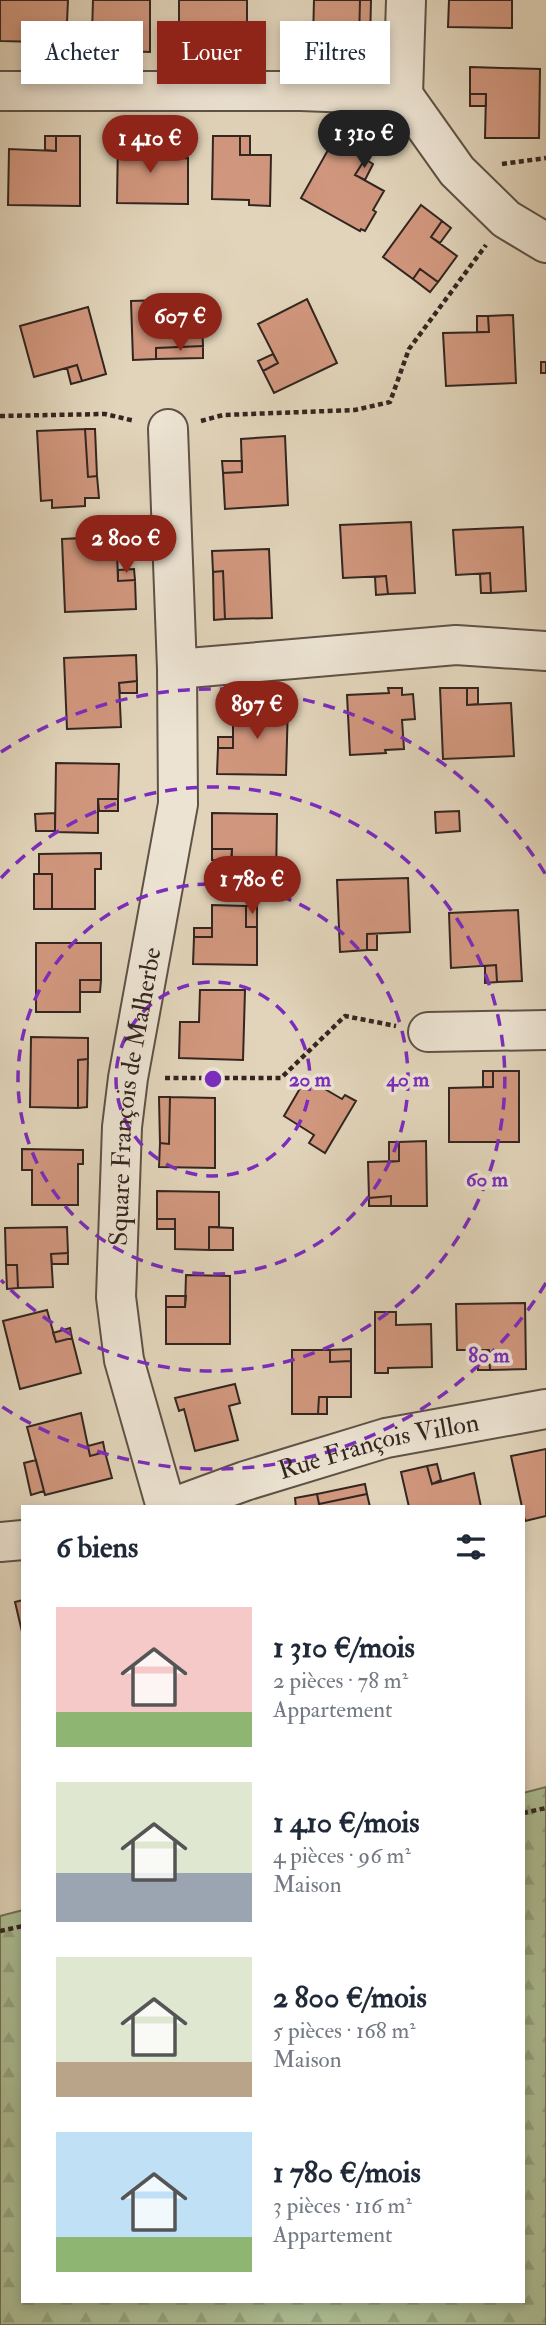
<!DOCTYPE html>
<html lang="fr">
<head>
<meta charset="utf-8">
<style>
  body { margin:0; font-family:"IM FELL Double Pica",serif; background:#f2f2f3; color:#1f2937; height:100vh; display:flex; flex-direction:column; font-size:26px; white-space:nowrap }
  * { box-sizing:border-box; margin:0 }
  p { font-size:23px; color:#747a83 }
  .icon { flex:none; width:38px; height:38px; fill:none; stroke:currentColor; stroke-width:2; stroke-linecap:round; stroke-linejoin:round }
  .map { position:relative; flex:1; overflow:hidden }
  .drawer { position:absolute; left:21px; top:1505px; width:504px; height:798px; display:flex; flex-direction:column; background:#fff; border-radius:0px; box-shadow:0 4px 10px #0003 }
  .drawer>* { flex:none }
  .guide { position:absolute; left:21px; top:21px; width:504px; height:63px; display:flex; gap:14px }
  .price { position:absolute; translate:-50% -60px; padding:0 16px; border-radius:24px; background:#8f2418; color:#fff; font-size:23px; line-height:46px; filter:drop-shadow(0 2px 4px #0008) }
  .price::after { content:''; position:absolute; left:50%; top:42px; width:21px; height:16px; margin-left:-10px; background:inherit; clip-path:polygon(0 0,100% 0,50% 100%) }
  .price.on { background:#222; color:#fff }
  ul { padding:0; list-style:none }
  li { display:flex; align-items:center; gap:21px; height:175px; padding:0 35px }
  li span { display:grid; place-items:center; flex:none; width:196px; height:140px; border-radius:0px; color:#555 }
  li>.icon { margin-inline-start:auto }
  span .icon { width:84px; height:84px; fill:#fffc; stroke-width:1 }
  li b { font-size:30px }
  h2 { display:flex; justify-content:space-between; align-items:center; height:84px; padding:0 35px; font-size:30px }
  .tag { padding:0 24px; border-radius:0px; background:#fff; box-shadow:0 4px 10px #0003; font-size:24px; line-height:63px }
  .tag.on { background:#8f2418; color:#fff }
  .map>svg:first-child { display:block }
</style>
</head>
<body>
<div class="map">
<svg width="546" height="2325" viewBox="0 0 546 2325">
  <defs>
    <pattern id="forest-firs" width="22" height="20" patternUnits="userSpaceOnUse" patternTransform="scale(1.75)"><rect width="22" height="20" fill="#adbe94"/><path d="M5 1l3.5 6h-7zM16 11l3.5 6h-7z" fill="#95a37f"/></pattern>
  </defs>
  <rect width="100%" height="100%" fill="#e1d4ba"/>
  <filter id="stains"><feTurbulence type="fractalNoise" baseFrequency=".00286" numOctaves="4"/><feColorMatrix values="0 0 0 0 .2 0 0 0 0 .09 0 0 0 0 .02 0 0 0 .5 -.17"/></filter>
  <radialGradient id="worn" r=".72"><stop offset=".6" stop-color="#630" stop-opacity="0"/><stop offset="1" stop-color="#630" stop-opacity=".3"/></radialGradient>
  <path fill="url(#forest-firs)" stroke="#70725a" stroke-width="2" d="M 546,1787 L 546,2325 L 0,2325 L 0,1916 L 23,1910 L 23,2301 L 523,2301 L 523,1793 Z"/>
  <path fill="#d1977e" stroke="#332620" stroke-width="2" d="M 0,0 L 68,0 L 67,22 L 41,22 L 40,42 L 0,41 Z
    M 93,0 L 150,0 L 150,52 L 123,51 L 123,33 L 92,33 Z
    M 179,0 L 247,0 L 247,43 L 210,42 L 211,23 L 179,23 Z
    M 314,0 L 360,0 L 359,41 L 313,40 Z
    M 360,0 L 371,0 L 370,42 L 359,41 Z
    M 449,0 L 512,0 L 512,28 L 448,27 Z
    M 211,23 L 210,42 L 200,43 L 200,24 Z
    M 113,33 L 123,33 L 123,51 L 112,52 Z
    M 470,67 L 540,69 L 539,138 L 485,138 L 486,94 L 470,94 Z
    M 470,94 L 486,94 L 486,106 L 470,106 Z
    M 45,136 L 56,136 L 56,151 L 45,150 Z
    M 56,136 L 80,136 L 80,206 L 8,205 L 9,149 L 56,151 Z
    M 213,136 L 240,136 L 240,155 L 271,155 L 270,206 L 249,205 L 249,200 L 212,199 Z
    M 240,136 L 250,136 L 250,155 L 240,155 Z
    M 118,137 L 155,138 L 155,159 L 188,158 L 188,204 L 117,203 Z
    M 166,137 L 165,158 L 155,159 L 155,138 Z
    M 333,141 L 365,159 L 355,175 L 384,191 L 373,210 L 376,212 L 365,231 L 361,229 L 360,231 L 301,198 Z
    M 365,159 L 373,164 L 365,180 L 355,175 Z
    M 421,205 L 442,221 L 431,237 L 457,256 L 438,282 L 420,269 L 413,279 L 383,257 Z
    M 442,221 L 451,228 L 440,243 L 431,237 Z
    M 420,269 L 438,282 L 430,292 L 413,279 Z
    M 201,299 L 203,346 L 156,348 L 156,359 L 133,360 L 131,301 Z
    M 307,299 L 337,363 L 274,393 L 263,371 L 278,363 L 258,324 Z
    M 88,307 L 106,374 L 82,381 L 77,365 L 34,377 L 20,326 Z
    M 513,315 L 516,383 L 446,386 L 443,333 L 489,332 L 488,316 Z
    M 477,316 L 488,316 L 489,332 L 477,332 Z
    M 203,346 L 203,358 L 156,359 L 156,348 Z
    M 273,354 L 278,363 L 263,371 L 258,361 Z
    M 541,362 L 546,362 L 546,373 L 541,373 Z
    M 77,365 L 82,381 L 71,384 L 67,368 Z
    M 85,429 L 88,477 L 97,476 L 99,498 L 85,498 L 85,506 L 52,508 L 52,500 L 41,501 L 37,431 Z
    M 85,429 L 95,429 L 97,476 L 88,477 Z
    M 285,436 L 288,505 L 225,509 L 223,473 L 242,472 L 241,439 Z
    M 222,461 L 242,461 L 242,472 L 223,473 Z
    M 104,518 L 116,518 L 118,581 L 135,580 L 136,609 L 65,612 L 62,539 L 105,537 Z
    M 411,522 L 415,593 L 388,594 L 386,576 L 343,578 L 340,525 Z
    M 523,527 L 526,591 L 491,593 L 490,573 L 456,575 L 453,530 Z
    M 269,549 L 272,618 L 225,619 L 223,571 L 213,572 L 212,551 Z
    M 134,569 L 135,580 L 118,581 L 118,570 Z
    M 223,571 L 225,619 L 214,620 L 213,572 Z
    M 490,573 L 491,593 L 481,593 L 480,574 Z
    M 386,576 L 388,594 L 376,595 L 375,577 Z
    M 136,655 L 137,681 L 119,683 L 121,727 L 67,729 L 64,658 Z
    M 137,681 L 137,693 L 120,693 L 119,683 Z
    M 388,688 L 402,688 L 402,695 L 413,694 L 415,719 L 402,720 L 404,749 L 385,750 L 386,753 L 350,755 L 347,695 L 389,693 Z
    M 440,688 L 467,688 L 467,705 L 511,703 L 514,756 L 443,759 Z
    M 467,688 L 478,688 L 478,704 L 467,705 Z
    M 233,704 L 288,704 L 286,775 L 217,774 L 218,748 L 233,748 Z
    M 218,737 L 233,737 L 233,748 L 218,748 Z
    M 56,763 L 119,764 L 118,799 L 98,799 L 98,833 L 55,832 Z
    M 98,799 L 118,799 L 118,811 L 99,811 Z
    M 459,811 L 460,831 L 436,833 L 435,812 Z
    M 55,813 L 55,831 L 36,831 L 35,814 Z
    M 212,813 L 277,814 L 276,882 L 231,882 L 232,849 L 212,849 Z
    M 212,849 L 232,849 L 231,861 L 212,860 Z
    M 101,853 L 101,869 L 95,869 L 95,909 L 52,909 L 52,874 L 39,874 L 39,854 Z
    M 34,874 L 52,874 L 52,909 L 34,909 Z
    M 408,878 L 410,932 L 367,934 L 367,950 L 340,952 L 337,880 Z
    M 212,905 L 246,906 L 246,927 L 257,927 L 257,965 L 193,964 L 194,937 L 212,937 Z
    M 246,906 L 257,906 L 257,927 L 246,927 Z
    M 518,910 L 522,981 L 497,982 L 496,965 L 451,968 L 449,913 Z
    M 194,928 L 212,928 L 212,937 L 194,937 Z
    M 367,934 L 377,934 L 377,950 L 367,950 Z
    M 36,943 L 101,943 L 101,980 L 80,980 L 80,1012 L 36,1012 Z
    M 496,965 L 497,982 L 485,983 L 485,966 Z
    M 80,980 L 101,980 L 100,992 L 80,992 Z
    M 200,990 L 245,990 L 243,1060 L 179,1058 L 180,1022 L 199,1022 Z
    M 31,1037 L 88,1038 L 88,1059 L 78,1060 L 78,1108 L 30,1107 Z
    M 88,1059 L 87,1107 L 78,1108 L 78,1060 Z
    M 483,1071 L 493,1071 L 493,1087 L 483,1087 Z
    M 493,1071 L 519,1071 L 519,1142 L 449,1142 L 449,1088 L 493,1087 Z
    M 306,1078 L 342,1099 L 345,1095 L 356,1101 L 325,1153 L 309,1143 L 314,1135 L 284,1116 Z
    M 159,1097 L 170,1097 L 169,1144 L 160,1143 Z
    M 170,1097 L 215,1098 L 215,1168 L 159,1167 L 160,1143 L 169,1144 Z
    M 426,1141 L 427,1206 L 391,1206 L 391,1196 L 369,1198 L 368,1162 L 399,1161 L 399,1142 Z
    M 389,1142 L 399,1142 L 399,1161 L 389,1162 Z
    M 22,1149 L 83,1150 L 83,1164 L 78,1164 L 78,1205 L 32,1205 L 32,1170 L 22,1170 Z
    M 157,1191 L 219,1192 L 219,1227 L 209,1227 L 209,1250 L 175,1249 L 175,1219 L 157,1219 Z
    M 391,1196 L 391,1206 L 369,1206 L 369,1198 Z
    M 157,1219 L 175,1219 L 175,1229 L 157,1229 Z
    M 67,1227 L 68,1253 L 51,1254 L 53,1287 L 18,1288 L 17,1265 L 6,1265 L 5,1228 Z
    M 209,1227 L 233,1228 L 233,1250 L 209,1250 Z
    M 68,1253 L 68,1264 L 52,1264 L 51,1254 Z
    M 6,1265 L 17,1265 L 18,1288 L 7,1289 Z
    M 186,1275 L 230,1276 L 230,1344 L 166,1344 L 166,1307 L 185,1307 Z
    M 166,1296 L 186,1296 L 185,1307 L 166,1307 Z
    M 525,1303 L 526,1369 L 490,1370 L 489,1350 L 457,1350 L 456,1304 Z
    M 47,1310 L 56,1342 L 72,1338 L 81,1373 L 20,1389 L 3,1321 Z
    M 375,1312 L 396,1312 L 396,1325 L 431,1324 L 432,1367 L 388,1368 L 388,1373 L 375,1373 Z
    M 70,1328 L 72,1338 L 56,1342 L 53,1333 Z
    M 351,1349 L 351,1361 L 330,1362 L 330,1350 Z
    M 292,1350 L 330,1350 L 330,1362 L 351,1361 L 351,1397 L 319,1397 L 318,1414 L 292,1414 Z
    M 478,1350 L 489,1350 L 490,1370 L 478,1370 Z
    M 235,1384 L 240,1403 L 229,1406 L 238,1440 L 195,1451 L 184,1409 L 179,1411 L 175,1398 Z
    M 319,1397 L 327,1397 L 327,1414 L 318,1414 Z
    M 81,1413 L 90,1456 L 105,1452 L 112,1478 L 45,1495 L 27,1427 Z
    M 103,1442 L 105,1452 L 90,1456 L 88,1446 Z
    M 546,1449 L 546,1516 L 525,1521 L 511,1456 Z
    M 36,1460 L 44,1491 L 31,1495 L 24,1463 Z
    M 437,1464 L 441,1480 L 432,1484 L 427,1466 Z
    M 427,1466 L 432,1484 L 474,1473 L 481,1507 L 409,1507 L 401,1472 Z
    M 365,1484 L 367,1494 L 319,1504 L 317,1494 Z
    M 317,1494 L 319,1504 L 367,1494 L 370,1507 L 296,1507 L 295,1498 Z
    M 23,1600 L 23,1636 L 15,1602 Z"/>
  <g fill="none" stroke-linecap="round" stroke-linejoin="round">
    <defs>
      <g id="minor">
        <path d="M 0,91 L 301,91 L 403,95 L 457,171 L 506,219 L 546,243"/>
        <path d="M 403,95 L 406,0"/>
        <path d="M 177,669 L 456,645 L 546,651"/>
        <path d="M 428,1032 L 546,1030"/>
        <path id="s1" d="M 166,1507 L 124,1360 L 116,1297 L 122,1127 L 128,1078 L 178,804 L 177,669 L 168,429"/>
        <path id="s2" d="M 174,1507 L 245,1481 L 386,1438 L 546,1409"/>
        <path d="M 0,1542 L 23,1540"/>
      </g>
    </defs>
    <use href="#minor" stroke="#5e5246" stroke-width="42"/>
    <path stroke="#332620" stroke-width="4.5" stroke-dasharray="5 3.5" stroke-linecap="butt" d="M 502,164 L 546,158
      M 0,416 L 105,414 L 135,421
      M 201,421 L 223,415 L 355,410 L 390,402 L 409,349 L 486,245
      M 165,1078 L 281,1078 L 345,1016 L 396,1026
      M 523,1813 L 546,1808
      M 0,1931 L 23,1926"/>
    <use href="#minor" stroke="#ece3d2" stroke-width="38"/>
  </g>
  <g fill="none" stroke="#7b2cbf" stroke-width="3.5" stroke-dasharray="12 9">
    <circle cx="213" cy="1079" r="97"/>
    <circle cx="213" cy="1079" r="195"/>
    <path d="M1 878A292 292 0 1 1 1 1280"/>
    <path d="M546 1283A390 390 0 0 1 1 1406M1 752A390 390 0 0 1 546 875"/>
  </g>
  <g text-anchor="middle" stroke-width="7" stroke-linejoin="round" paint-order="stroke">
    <g font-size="26" fill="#332620" stroke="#ece3d2">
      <text dy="9" stroke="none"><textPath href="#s1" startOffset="418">Square François de Malherbe</textPath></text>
      <text dy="9" stroke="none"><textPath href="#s2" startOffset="214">Rue François Villon</textPath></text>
    </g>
  </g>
  <circle cx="213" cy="1079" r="10" fill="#7b2cbf" stroke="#ece3d2" stroke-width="3.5"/>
  <g font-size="21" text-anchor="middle" font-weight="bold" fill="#7b2cbf" stroke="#ece3d2" stroke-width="7" stroke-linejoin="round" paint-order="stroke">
    <text x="310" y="1086">20 m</text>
    <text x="408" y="1086">40 m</text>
    <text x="487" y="1186">60 m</text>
    <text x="489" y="1362">80 m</text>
  </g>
  <rect width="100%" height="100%" filter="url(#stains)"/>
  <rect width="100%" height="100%" fill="url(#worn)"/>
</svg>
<b class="price on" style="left:364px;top:170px">1 310 €</b>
<b class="price" style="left:150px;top:175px">1 410 €</b>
<b class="price" style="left:180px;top:353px">607 €</b>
<b class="price" style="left:126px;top:575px">2 800 €</b>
<b class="price" style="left:257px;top:741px">897 €</b>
<b class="price" style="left:252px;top:916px">1 780 €</b>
<div class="guide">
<a class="tag">Acheter</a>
<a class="tag on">Louer</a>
<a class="tag">Filtres</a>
</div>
<section class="drawer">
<h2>6 biens<svg class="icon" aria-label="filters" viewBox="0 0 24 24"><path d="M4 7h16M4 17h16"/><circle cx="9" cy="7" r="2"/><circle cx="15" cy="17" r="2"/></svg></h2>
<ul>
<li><span style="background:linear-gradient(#f6c9c9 75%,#8fb573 0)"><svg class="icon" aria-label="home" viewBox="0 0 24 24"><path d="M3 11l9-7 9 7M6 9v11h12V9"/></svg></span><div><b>1 310 €/mois</b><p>2 pièces · 78 m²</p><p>Appartement</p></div></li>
<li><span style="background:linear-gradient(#dfe7d0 65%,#9aa5b1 0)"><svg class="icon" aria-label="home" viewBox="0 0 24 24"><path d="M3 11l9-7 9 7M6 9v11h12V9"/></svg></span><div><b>1 410 €/mois</b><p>4 pièces · 96 m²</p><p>Maison</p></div></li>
<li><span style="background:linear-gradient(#dfe7d0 75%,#b9a48a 0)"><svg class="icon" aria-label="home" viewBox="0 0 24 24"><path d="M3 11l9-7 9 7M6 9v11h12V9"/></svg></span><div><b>2 800 €/mois</b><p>5 pièces · 168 m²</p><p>Maison</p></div></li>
<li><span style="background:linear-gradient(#bfe0f5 75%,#8fb573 0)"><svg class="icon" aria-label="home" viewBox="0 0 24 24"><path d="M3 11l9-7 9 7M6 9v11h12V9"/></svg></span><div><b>1 780 €/mois</b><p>3 pièces · 116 m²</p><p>Appartement</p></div></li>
</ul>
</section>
</div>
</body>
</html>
